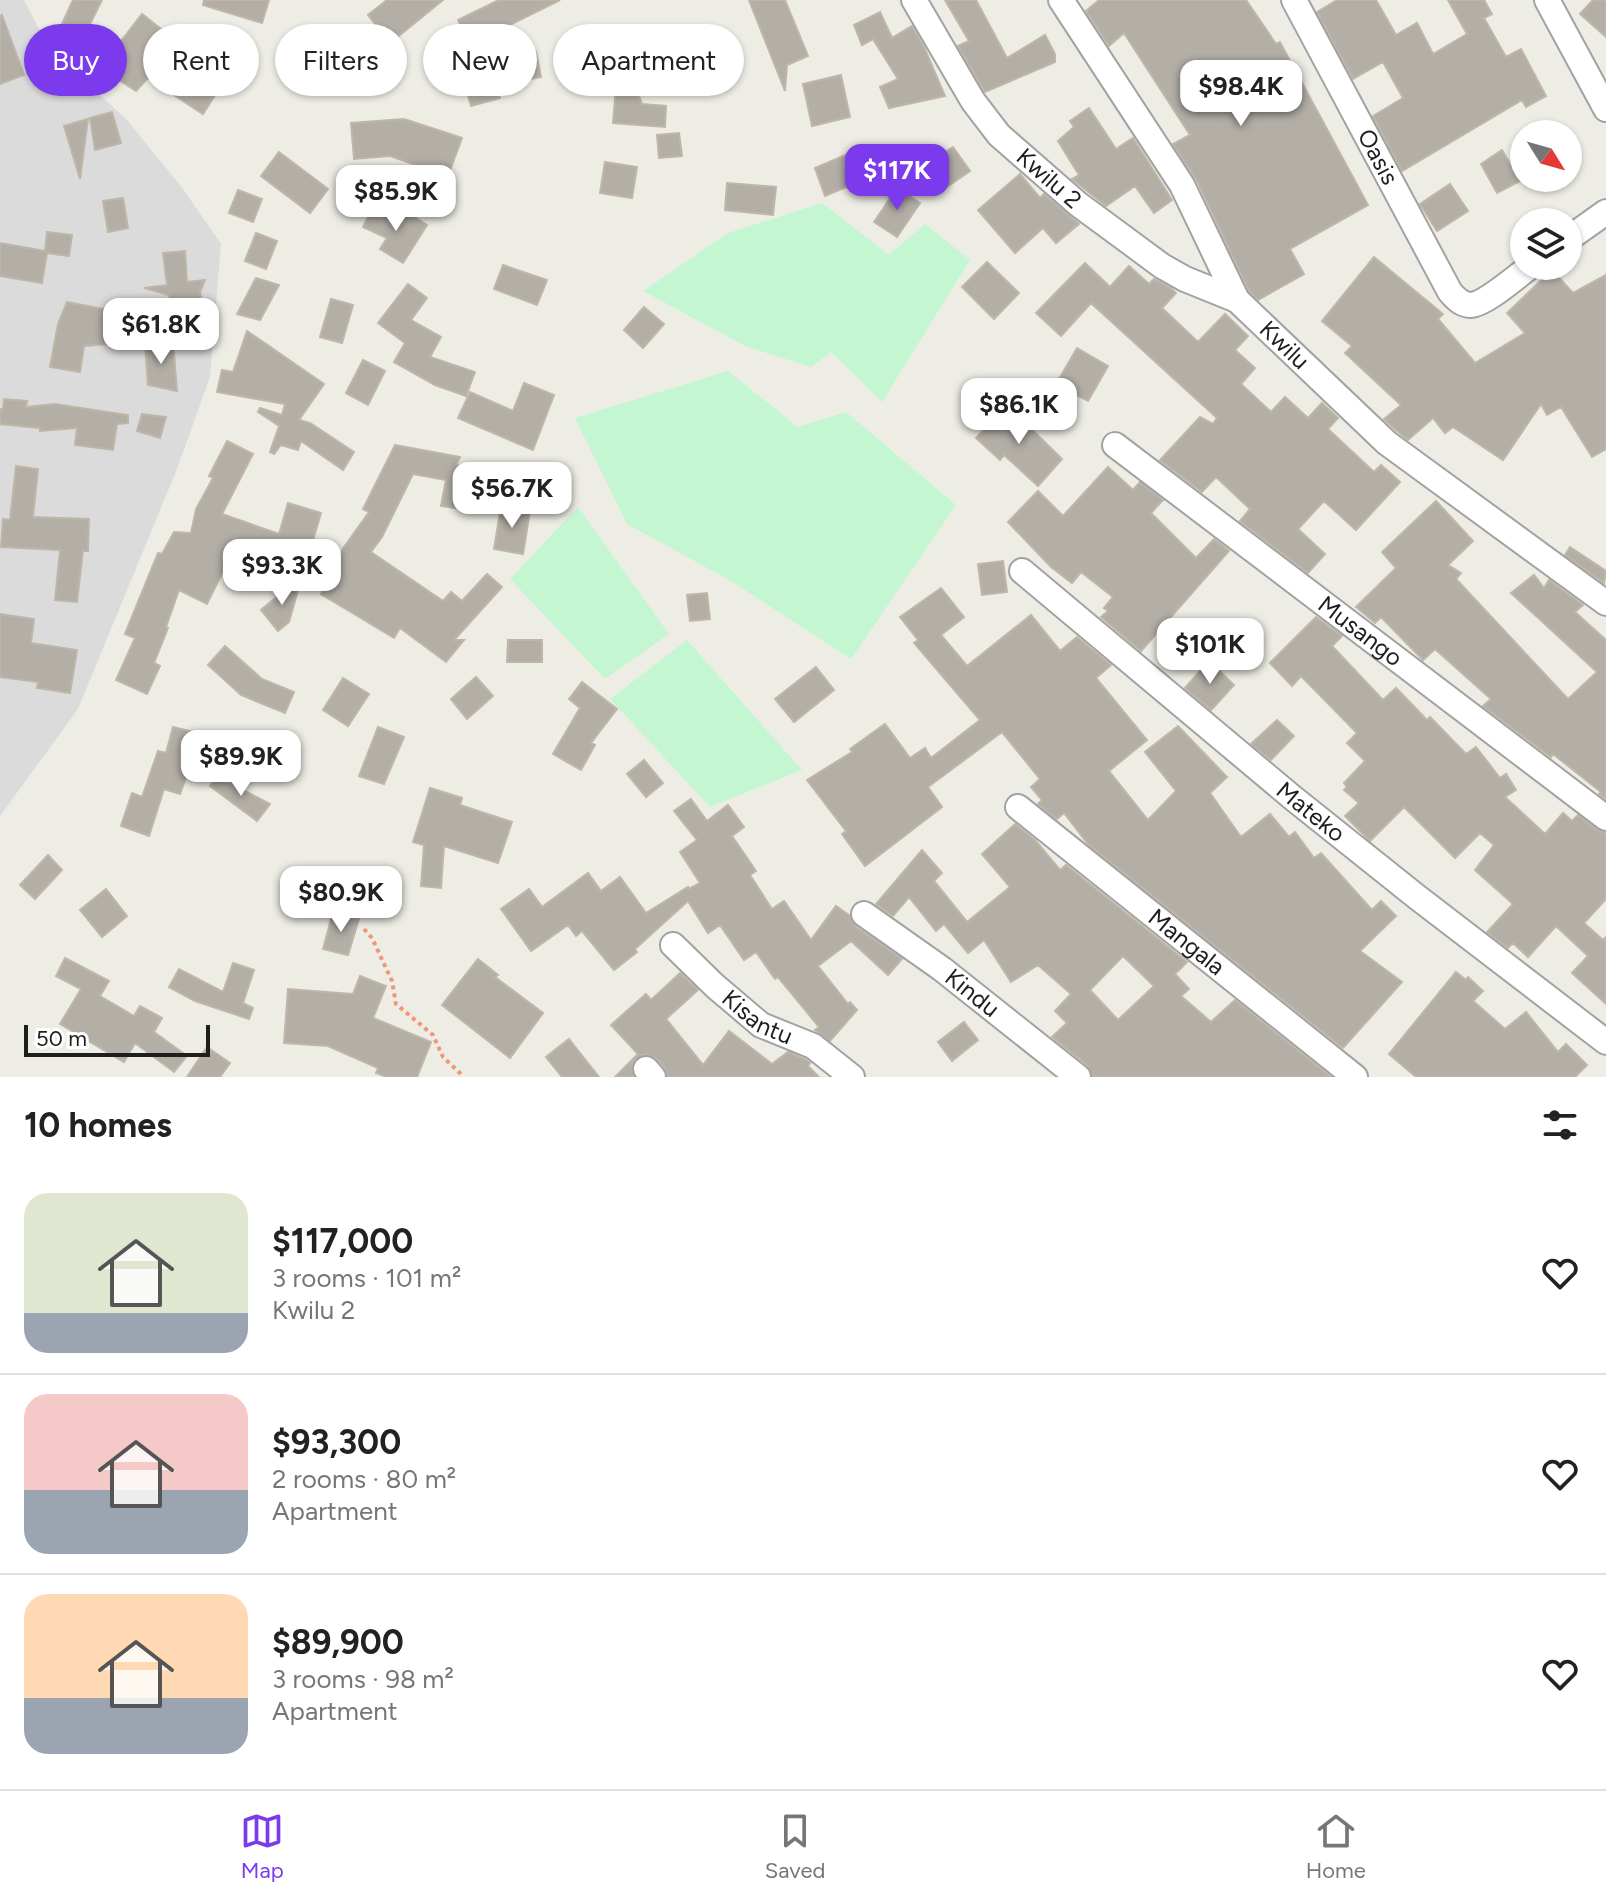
<!DOCTYPE html>
<html lang="en">
<head>
<meta charset="utf-8">
<style>
  body { margin:0; font-family:Figtree,sans-serif; background:#f2f2f2; color:#222; height:100vh; display:flex; flex-direction:column; font-size:30px; white-space:nowrap }
  * { box-sizing:border-box; margin:0 }
  p { font-size:26px; color:#767676 }
  .icon { flex:none; width:44px; height:44px; fill:none; stroke:currentColor; stroke-width:2; stroke-linecap:round; stroke-linejoin:round }
  .map { position:relative; height:1077px; overflow:hidden }
  .details { display:flex; flex-direction:column; background:#fff; flex:1 }
  .details>* { flex:none }
  .hud { position:absolute; left:24px; top:24px; width:800px; height:72px; display:flex; gap:16px }
  .needle { width:52px; rotate:127deg }
  .fabs { position:absolute; left:1510px; top:120px; display:grid; gap:16px }
  .fabs a { display:grid; place-items:center; width:72px; height:72px; border-radius:50%; background:#fff; box-shadow:0 2px 6px #0004; font-size:40px }
  .scale { position:absolute; left:24px; bottom:20px; width:186px; box-sizing:border-box; padding-left:8px; border:4px solid #1e1e1e; border-top:0; font-size:22px; line-height:28px; white-space:nowrap; color:#1e1e1e; -webkit-text-stroke:6px #fff; paint-order:stroke }
  .price { position:absolute; translate:-50% -68px; padding:0 18px; border-radius:16px; background:#fff; color:#222; font-size:26px; line-height:52px; filter:drop-shadow(0 2px 4px #0008) }
  .price::after { content:''; position:absolute; left:50%; top:48px; width:24px; height:18px; margin-left:-12px; background:inherit; clip-path:polygon(0 0,100% 0,50% 100%) }
  .price.active { background:#7c3aed; color:#fff }
  ul { padding:0; list-style:none }
  li { display:flex; align-items:center; gap:24px; height:200px; padding:0 24px }
  li+li { border-top:2px solid #e0e0e0 }
  li span { display:grid; place-items:center; flex:none; width:224px; height:160px; border-radius:24px; color:#555 }
  li>.icon { margin-inline-start:auto }
  span .icon { width:96px; height:96px; fill:#fffc; stroke-width:1 }
  li b { font-size:34px }
  h2 { display:flex; justify-content:space-between; align-items:center; height:96px; padding:0 24px; font-size:34px }
  .pill { padding:0 28px; border-radius:36px; background:#fff; box-shadow:0 2px 6px #0004; font-size:28px; line-height:72px }
  .pill.active { background:#7c3aed; color:#fff }
  .menu { display:flex; justify-content:space-around; align-items:center; height:112px; border-top:2px solid #e0e0e0; background:#fff; font-size:22px; color:#767676 }
  .menu a { display:grid; justify-items:center; gap:4px }
  .menu .active { color:#7c3aed }
  .map>svg:first-child { display:block }
</style>
</head>
<body>
<div class="map">
<svg width="1606" height="1077" viewBox="0 0 1606 1077">
  <rect width="100%" height="100%" fill="#eeede5"/>
  <path fill="#dcdbdb" d="M 0,0 L 24,0 L 49,48 L 127,120 L 183,189 L 221,244 L 210,377 L 177,469 L 78,709 L 0,816 Z"/>
  <path fill="#c4f6d1" d="M 822,203 L 889,255 L 925,224 L 970,260 L 882,402 L 831,352 L 811,367 L 745,346 L 643,291 L 728,233 Z
    M 728,371 L 798,427 L 846,412 L 956,505 L 851,659 L 731,581 L 627,524 L 575,418 Z
    M 578,507 L 669,634 L 605,679 L 510,579 Z
    M 687,640 L 802,770 L 710,807 L 610,699 Z"/>
  <path fill="#b3afa7" stroke="#bfb6a8" stroke-width="2" fill-rule="evenodd" d="M 73,0 L 102,0 L 89,26 L 118,45 L 142,14 L 199,59 L 210,42 L 237,60 L 203,114 L 148,78 L 136,91 L 94,64 L 100,57 L 56,37 Z
    M 204,0 L 269,0 L 262,23 L 203,5 Z
    M 387,0 L 443,0 L 390,43 L 368,15 Z
    M 499,0 L 560,0 L 470,45 L 458,20 Z
    M 749,0 L 785,0 L 808,56 L 787,65 L 785,91 Z
    M 945,0 L 976,0 L 1007,58 L 1045,35 L 1055,54 L 1055,62 L 985,92 L 958,46 L 969,41 Z
    M 1099,0 L 1246,0 L 1276,44 L 1280,42 L 1368,205 L 1290,249 L 1304,274 L 1258,300 L 1249,291 L 1196,179 L 1173,144 L 1190,135 L 1124,33 L 1109,46 L 1086,11 Z
    M 1337,0 L 1376,0 L 1396,35 L 1417,23 L 1433,54 L 1467,34 L 1448,0 L 1484,0 L 1492,14 L 1484,18 L 1506,57 L 1521,49 L 1546,96 L 1526,107 L 1522,100 L 1402,171 L 1373,116 L 1403,98 L 1383,62 L 1353,79 L 1317,12 Z
    M 1593,0 L 1606,0 L 1606,37 L 1580,14 Z
    M 880,12 L 892,38 L 912,26 L 924,47 L 945,96 L 889,108 L 880,87 L 898,79 L 873,39 L 862,45 L 854,25 Z
    M 2,15 L 24,75 L 0,84 L 0,16 Z
    M 619,42 L 642,104 L 666,106 L 665,127 L 613,123 L 616,86 L 603,90 L 593,62 L 619,52 Z
    M 536,52 L 541,77 L 520,81 L 515,56 Z
    M 841,75 L 850,117 L 812,126 L 803,84 Z
    M 495,77 L 500,98 L 471,106 L 465,85 Z
    M 1089,108 L 1116,149 L 1133,138 L 1172,200 L 1154,213 L 1135,186 L 1106,206 L 1072,179 L 1079,175 L 1058,141 L 1074,127 L 1070,121 Z
    M 112,112 L 121,143 L 95,150 L 90,118 Z
    M 88,119 L 80,179 L 64,126 Z
    M 404,119 L 462,138 L 448,176 L 390,156 L 354,159 L 351,123 Z
    M 679,133 L 682,156 L 659,158 L 657,135 Z
    M 953,147 L 970,171 L 941,191 L 924,166 Z
    M 1502,150 L 1520,181 L 1497,193 L 1481,164 Z
    M 279,152 L 328,189 L 310,213 L 261,176 Z
    M 850,153 L 861,181 L 825,196 L 815,168 Z
    M 605,162 L 637,167 L 632,198 L 600,193 Z
    M 1020,174 L 1040,198 L 1044,194 L 1079,224 L 1056,243 L 1043,228 L 1015,253 L 978,210 Z
    M 727,183 L 776,187 L 773,215 L 725,210 Z
    M 1450,184 L 1468,211 L 1437,231 L 1420,204 Z
    M 897,188 L 920,203 L 897,237 L 874,222 Z
    M 238,190 L 262,199 L 253,222 L 229,213 Z
    M 123,198 L 128,228 L 108,232 L 103,201 Z
    M 372,209 L 397,221 L 403,210 L 427,225 L 403,263 L 380,249 L 387,238 L 363,227 Z
    M 47,232 L 72,235 L 69,256 L 47,253 L 42,283 L 0,276 L 0,243 L 45,251 Z
    M 256,233 L 277,241 L 266,269 L 245,261 Z
    M 185,251 L 187,282 L 205,280 L 200,292 L 201,299 L 212,307 L 171,312 L 169,295 L 144,288 L 167,285 L 163,253 Z
    M 1374,257 L 1443,314 L 1438,319 L 1475,363 L 1525,333 L 1507,313 L 1552,270 L 1573,293 L 1606,275 L 1606,449 L 1592,457 L 1561,407 L 1547,415 L 1541,404 L 1503,460 L 1453,427 L 1445,433 L 1433,418 L 1408,440 L 1397,431 L 1384,419 L 1401,405 L 1345,353 L 1352,346 L 1322,321 Z
    M 987,262 L 1019,293 L 994,319 L 962,287 Z
    M 1085,263 L 1110,287 L 1129,266 L 1149,284 L 1154,279 L 1171,288 L 1176,293 L 1162,308 L 1198,342 L 1225,314 L 1248,336 L 1235,350 L 1255,368 L 1241,384 L 1271,412 L 1285,397 L 1308,418 L 1322,403 L 1338,418 L 1328,429 L 1374,472 L 1381,465 L 1400,482 L 1356,530 L 1324,501 L 1298,529 L 1325,554 L 1308,573 L 1240,521 L 1250,509 L 1216,477 L 1202,492 L 1160,460 L 1200,417 L 1213,424 L 1217,418 L 1091,303 L 1061,336 L 1036,313 Z
    M 503,265 L 547,280 L 537,305 L 494,289 Z
    M 256,278 L 279,285 L 260,320 L 237,314 Z
    M 408,284 L 427,298 L 411,320 L 441,337 L 430,357 L 475,372 L 466,396 L 435,385 L 394,362 L 405,343 L 378,323 Z
    M 331,299 L 353,305 L 342,343 L 320,337 Z
    M 67,302 L 130,314 L 132,342 L 84,346 L 80,372 L 50,367 L 58,324 Z
    M 644,307 L 664,324 L 643,348 L 624,330 Z
    M 247,331 L 324,384 L 299,420 L 310,423 L 354,452 L 343,470 L 301,441 L 298,450 L 281,445 L 274,454 L 270,452 L 279,426 L 258,412 L 260,408 L 282,415 L 285,404 L 217,392 L 222,370 L 233,372 Z
    M 173,342 L 177,391 L 148,385 L 145,345 Z
    M 1077,348 L 1108,366 L 1088,401 L 1056,384 Z
    M 363,360 L 385,371 L 368,405 L 346,393 Z
    M 524,383 L 554,395 L 533,450 L 458,418 L 470,392 L 513,411 Z
    M 4,399 L 27,401 L 26,407 L 55,404 L 128,415 L 128,423 L 117,424 L 113,450 L 75,445 L 77,428 L 40,431 L 40,428 L 0,424 L 0,409 L 3,409 Z
    M 1007,405 L 1062,459 L 1038,486 L 1004,455 L 1000,460 L 976,438 Z
    M 142,414 L 166,417 L 160,438 L 137,431 Z
    M 227,441 L 253,454 L 222,514 L 279,534 L 288,503 L 321,513 L 304,571 L 235,547 L 207,604 L 179,590 L 166,627 L 168,628 L 154,663 L 160,666 L 147,694 L 116,680 L 135,638 L 125,634 L 158,553 L 162,554 L 174,532 L 191,533 L 196,509 L 213,478 L 209,476 Z
    M 395,445 L 460,457 L 456,465 L 470,468 L 462,509 L 441,506 L 446,480 L 413,474 L 382,537 L 371,552 L 443,601 L 451,592 L 462,601 L 487,574 L 502,587 L 454,640 L 464,640 L 446,662 L 400,628 L 394,638 L 321,594 L 344,547 L 369,512 L 363,509 Z
    M 16,466 L 38,469 L 33,517 L 89,519 L 88,551 L 83,551 L 77,602 L 55,600 L 60,550 L 1,547 L 3,519 L 10,520 Z
    M 1108,467 L 1133,490 L 1140,482 L 1163,500 L 1151,513 L 1196,558 L 1214,539 L 1229,551 L 1141,651 L 1101,617 L 1108,611 L 1104,608 L 1113,597 L 1081,572 L 1072,583 L 1051,567 L 1008,522 L 1038,491 L 1063,516 Z
    M 1436,501 L 1473,541 L 1448,565 L 1461,573 L 1456,579 L 1568,699 L 1597,672 L 1511,593 L 1534,575 L 1544,588 L 1549,580 L 1583,605 L 1575,612 L 1606,640 L 1606,799 L 1599,794 L 1601,792 L 1553,754 L 1551,757 L 1483,706 L 1491,699 L 1435,649 L 1423,660 L 1381,617 L 1375,623 L 1356,607 L 1396,568 L 1382,552 Z
    M 501,506 L 530,511 L 523,554 L 494,549 Z
    M 1570,547 L 1606,571 L 1604,583 L 1565,555 Z
    M 1003,561 L 1007,592 L 982,595 L 978,564 Z
    M 302,576 L 289,622 L 278,631 L 261,610 Z
    M 941,588 L 964,617 L 941,635 L 967,666 L 1031,615 L 1060,651 L 1077,637 L 1111,665 L 1096,678 L 1147,740 L 1109,771 L 1148,820 L 1176,791 L 1145,752 L 1178,726 L 1227,777 L 1210,793 L 1241,837 L 1270,814 L 1289,837 L 1295,832 L 1314,858 L 1321,853 L 1372,910 L 1381,901 L 1396,916 L 1360,951 L 1402,982 L 1343,1048 L 1088,844 L 1064,813 L 1057,819 L 1038,804 L 1042,800 L 1031,787 L 1040,779 L 1002,732 L 928,787 L 942,807 L 865,866 L 842,834 L 846,831 L 807,780 L 852,752 L 850,749 L 885,724 L 910,758 L 925,748 L 931,758 L 980,720 L 914,643 L 918,640 L 900,617 Z
    M 707,593 L 710,619 L 690,621 L 687,595 Z
    M 0,614 L 34,619 L 31,643 L 77,650 L 70,693 L 37,688 L 38,682 L 0,677 Z
    M 1316,617 L 1342,636 L 1332,646 L 1383,700 L 1396,688 L 1427,720 L 1430,717 L 1466,754 L 1476,747 L 1500,778 L 1506,774 L 1516,790 L 1505,797 L 1545,834 L 1563,813 L 1572,821 L 1578,815 L 1597,830 L 1606,833 L 1606,899 L 1584,923 L 1603,940 L 1606,937 L 1606,1004 L 1572,973 L 1588,956 L 1556,926 L 1528,957 L 1513,943 L 1508,948 L 1487,932 L 1513,904 L 1475,870 L 1494,845 L 1480,833 L 1455,858 L 1404,807 L 1370,841 L 1345,816 L 1359,803 L 1344,790 L 1347,787 L 1344,783 L 1365,761 L 1347,743 L 1357,733 L 1301,676 L 1292,686 L 1270,663 Z
    M 508,640 L 542,640 L 542,662 L 507,662 Z
    M 225,646 L 262,679 L 294,692 L 285,713 L 241,695 L 208,665 Z
    M 1209,661 L 1234,685 L 1211,710 L 1185,688 Z
    M 816,667 L 834,690 L 794,722 L 775,699 Z
    M 476,677 L 493,696 L 467,719 L 451,699 Z
    M 343,678 L 369,694 L 348,726 L 323,710 Z
    M 582,682 L 617,709 L 591,743 L 595,745 L 581,770 L 553,754 L 580,708 L 569,699 Z
    M 1277,720 L 1294,736 L 1271,760 L 1251,744 Z
    M 173,727 L 193,732 L 184,768 L 189,770 L 180,794 L 164,789 L 149,836 L 121,826 L 132,793 L 142,797 L 158,751 L 166,753 Z
    M 378,727 L 404,737 L 384,784 L 359,776 Z
    M 644,760 L 663,783 L 646,797 L 627,774 Z
    M 216,776 L 270,804 L 257,821 L 210,786 Z
    M 430,788 L 462,798 L 460,805 L 512,822 L 498,863 L 444,846 L 441,888 L 421,886 L 424,845 L 413,842 Z
    M 691,799 L 707,821 L 728,805 L 744,827 L 732,836 L 756,871 L 750,875 L 772,909 L 784,901 L 811,940 L 836,906 L 850,916 L 855,926 L 902,959 L 888,975 L 851,941 L 818,966 L 848,1004 L 850,1002 L 857,1010 L 830,1041 L 815,1030 L 819,1027 L 778,977 L 775,979 L 756,952 L 744,960 L 720,925 L 708,933 L 688,901 L 635,949 L 637,952 L 614,970 L 582,931 L 576,936 L 568,925 L 531,951 L 501,909 L 529,889 L 542,907 L 588,873 L 601,891 L 620,877 L 646,913 L 688,887 L 689,889 L 700,883 L 680,852 L 697,840 L 674,811 Z
    M 1015,824 L 1035,840 L 1060,870 L 1066,865 L 1187,962 L 1175,974 L 1189,989 L 1181,996 L 1211,1022 L 1235,1000 L 1331,1077 L 1093,1077 L 1087,1065 L 1052,1037 L 1067,1023 L 1055,1011 L 1071,994 L 1038,965 L 1011,982 L 984,940 L 968,953 L 944,924 L 936,931 L 909,897 L 893,916 L 876,904 L 922,850 L 942,873 L 934,881 L 967,922 L 1010,887 L 982,854 ZM 1123,956 L 1154,986 L 1118,1020 L 1090,990 Z
    M 48,855 L 62,870 L 35,899 L 20,885 Z
    M 106,889 L 127,916 L 102,937 L 80,910 Z
    M 333,912 L 359,919 L 348,955 L 323,949 Z
    M 65,958 L 109,981 L 100,996 L 134,1016 L 140,1006 L 162,1018 L 154,1032 L 187,1056 L 174,1072 L 135,1043 L 124,1062 L 60,1024 L 81,989 L 56,976 Z
    M 478,959 L 498,975 L 495,977 L 543,1013 L 510,1058 L 442,1005 Z
    M 233,963 L 254,970 L 243,1003 L 253,1008 L 249,1019 L 195,1001 L 169,987 L 179,969 L 223,992 Z
    M 1456,972 L 1466,980 L 1468,977 L 1483,991 L 1473,1001 L 1505,1029 L 1526,1012 L 1558,1052 L 1566,1044 L 1587,1065 L 1575,1077 L 1416,1077 L 1389,1054 Z
    M 680,973 L 698,990 L 666,1019 L 703,1065 L 729,1031 L 772,1064 L 788,1052 L 805,1059 L 810,1063 L 808,1066 L 819,1077 L 668,1077 L 665,1068 L 657,1059 L 644,1054 L 632,1063 L 634,1077 L 615,1077 L 638,1054 L 611,1025 L 646,994 L 651,1000 Z
    M 360,976 L 386,986 L 373,1018 L 431,1042 L 417,1077 L 387,1077 L 376,1073 L 378,1068 L 328,1046 L 284,1043 L 288,989 L 353,994 Z
    M 964,1022 L 978,1040 L 952,1061 L 938,1042 Z
    M 569,1039 L 599,1077 L 562,1077 L 546,1057 Z
    M 207,1047 L 230,1063 L 220,1077 L 187,1077 Z"/>
  <g fill="none" stroke-linecap="round" stroke-linejoin="round">
    <defs>
      <g id="minor">
        <path id="s1" d="M 914,0 L 973,101 L 999,135 L 1078,204 L 1162,266 L 1185,279 L 1237,300"/>
        <path id="s2" d="M 1061,0 L 1182,185 L 1237,300 L 1387,443 L 1606,603"/>
        <path id="s3" d="M 1294,0 L 1450,292 C 1456,299 1462,305 1471,305 C 1486,304 1518,275 1531,266"/>
        <path d="M 1547,0 L 1606,109"/>
        <path d="M 1568,239 L 1606,212"/>
        <path id="s4" d="M 1115,445 L 1606,818"/>
        <path id="s5" d="M 1022,571 L 1293,798 L 1417,897 L 1606,1042"/>
        <path id="s6" d="M 1018,807 L 1355,1077"/>
        <path id="s7" d="M 864,914 L 942,969 L 1078,1077"/>
        <path id="s8" d="M 673,945 L 715,986 L 761,1025 L 813,1046 L 852,1077"/>
        <path d="M 646,1069 L 653,1077"/>
      </g>
    </defs>
    <use href="#minor" stroke="#a2a2a2" stroke-width="28"/>
    <path stroke="#f09674" stroke-width="4" stroke-dasharray="4 4" stroke-linecap="butt" d="M 364,929 L 372,938 L 392,981 L 396,1004 L 433,1035 L 443,1057 L 464,1077"/>
    <use href="#minor" stroke="#fff" stroke-width="24"/>
  </g>
  <g text-anchor="middle" stroke-width="8" stroke-linejoin="round" paint-order="stroke">
    <g font-size="24" fill="#1e1e1e" stroke="#fff">
      <text dy="8" stroke="none"><textPath href="#s3" startOffset="178">Oasis</textPath></text>
      <text dy="8" stroke="none"><textPath href="#s1" startOffset="226">Kwilu 2</textPath></text>
      <text dy="8" stroke="none"><textPath href="#s2" startOffset="414">Kwilu</textPath></text>
      <text dy="8" stroke="none"><textPath href="#s4" startOffset="308">Musango</textPath></text>
      <text dy="8" stroke="none"><textPath href="#s5" startOffset="376">Mateko</textPath></text>
      <text dy="8" stroke="none"><textPath href="#s6" startOffset="216">Mangala</textPath></text>
      <text dy="8" stroke="none"><textPath href="#s7" startOffset="134">Kindu</textPath></text>
      <text dy="8" stroke="none"><textPath href="#s8" startOffset="112">Kisantu</textPath></text>
    </g>
  </g>
</svg>
<div class="fabs">
<a><svg class="needle" viewBox="-14 -14 28 28"><path d="M0-13l5 13h-10z" fill="#e53935"/><path d="M0 13l5-13h-10z" fill="#767676"/></svg></a>
<a><svg class="icon" aria-label="layers" viewBox="0 0 24 24"><path d="M12 4l9 5-9 5-9-5zM3 14l9 5 9-5"/></svg></a>
</div>
<div class="scale">50 m</div>
<b class="price" style="left:1241px;top:128px">$98.4K</b>
<b class="price active" style="left:897px;top:212px">$117K</b>
<b class="price" style="left:396px;top:233px">$85.9K</b>
<b class="price" style="left:161px;top:366px">$61.8K</b>
<b class="price" style="left:1019px;top:446px">$86.1K</b>
<b class="price" style="left:512px;top:530px">$56.7K</b>
<b class="price" style="left:282px;top:607px">$93.3K</b>
<b class="price" style="left:1210px;top:686px">$101K</b>
<b class="price" style="left:241px;top:798px">$89.9K</b>
<b class="price" style="left:341px;top:934px">$80.9K</b>
<div class="hud">
<a class="pill active">Buy</a>
<a class="pill">Rent</a>
<a class="pill">Filters</a>
<a class="pill">New</a>
<a class="pill">Apartment</a>
</div>
</div>
<section class="details">
<h2>10 homes<svg class="icon" aria-label="filters" viewBox="0 0 24 24"><path d="M4 7h16M4 17h16"/><circle cx="9" cy="7" r="2"/><circle cx="15" cy="17" r="2"/></svg></h2>
<ul>
<li><span style="background:linear-gradient(#dfe7d0 75%,#9aa5b1 0)"><svg class="icon" aria-label="home" viewBox="0 0 24 24"><path d="M3 11l9-7 9 7M6 9v11h12V9"/></svg></span><div><b>$117,000</b><p>3 rooms · 101 m²</p><p>Kwilu 2</p></div><svg class="icon" aria-label="heart" viewBox="0 0 24 24"><path d="M12 20l-8-8c-3-5 5-10 8-4 3-6 11-1 8 4z"/></svg></li>
<li><span style="background:linear-gradient(#f6c9c9 60%,#9aa5b1 0)"><svg class="icon" aria-label="home" viewBox="0 0 24 24"><path d="M3 11l9-7 9 7M6 9v11h12V9"/></svg></span><div><b>$93,300</b><p>2 rooms · 80 m²</p><p>Apartment</p></div><svg class="icon" aria-label="heart" viewBox="0 0 24 24"><path d="M12 20l-8-8c-3-5 5-10 8-4 3-6 11-1 8 4z"/></svg></li>
<li><span style="background:linear-gradient(#ffd9b3 65%,#9aa5b1 0)"><svg class="icon" aria-label="home" viewBox="0 0 24 24"><path d="M3 11l9-7 9 7M6 9v11h12V9"/></svg></span><div><b>$89,900</b><p>3 rooms · 98 m²</p><p>Apartment</p></div><svg class="icon" aria-label="heart" viewBox="0 0 24 24"><path d="M12 20l-8-8c-3-5 5-10 8-4 3-6 11-1 8 4z"/></svg></li>
</ul>
</section>
<nav class="menu">
<a class="active"><svg class="icon" aria-label="map" viewBox="0 0 24 24"><path d="M3 6l6-2 6 2 6-2v14l-6 2-6-2-6 2zM9 4v14M15 6v14"/></svg>Map</a>
<a><svg class="icon" aria-label="saved" viewBox="0 0 24 24"><path d="M7 4h10v16l-5-4-5 4z"/></svg>Saved</a>
<a><svg class="icon" aria-label="home" viewBox="0 0 24 24"><path d="M3 11l9-7 9 7M6 9v11h12V9"/></svg>Home</a>
</nav>
</body>
</html>
